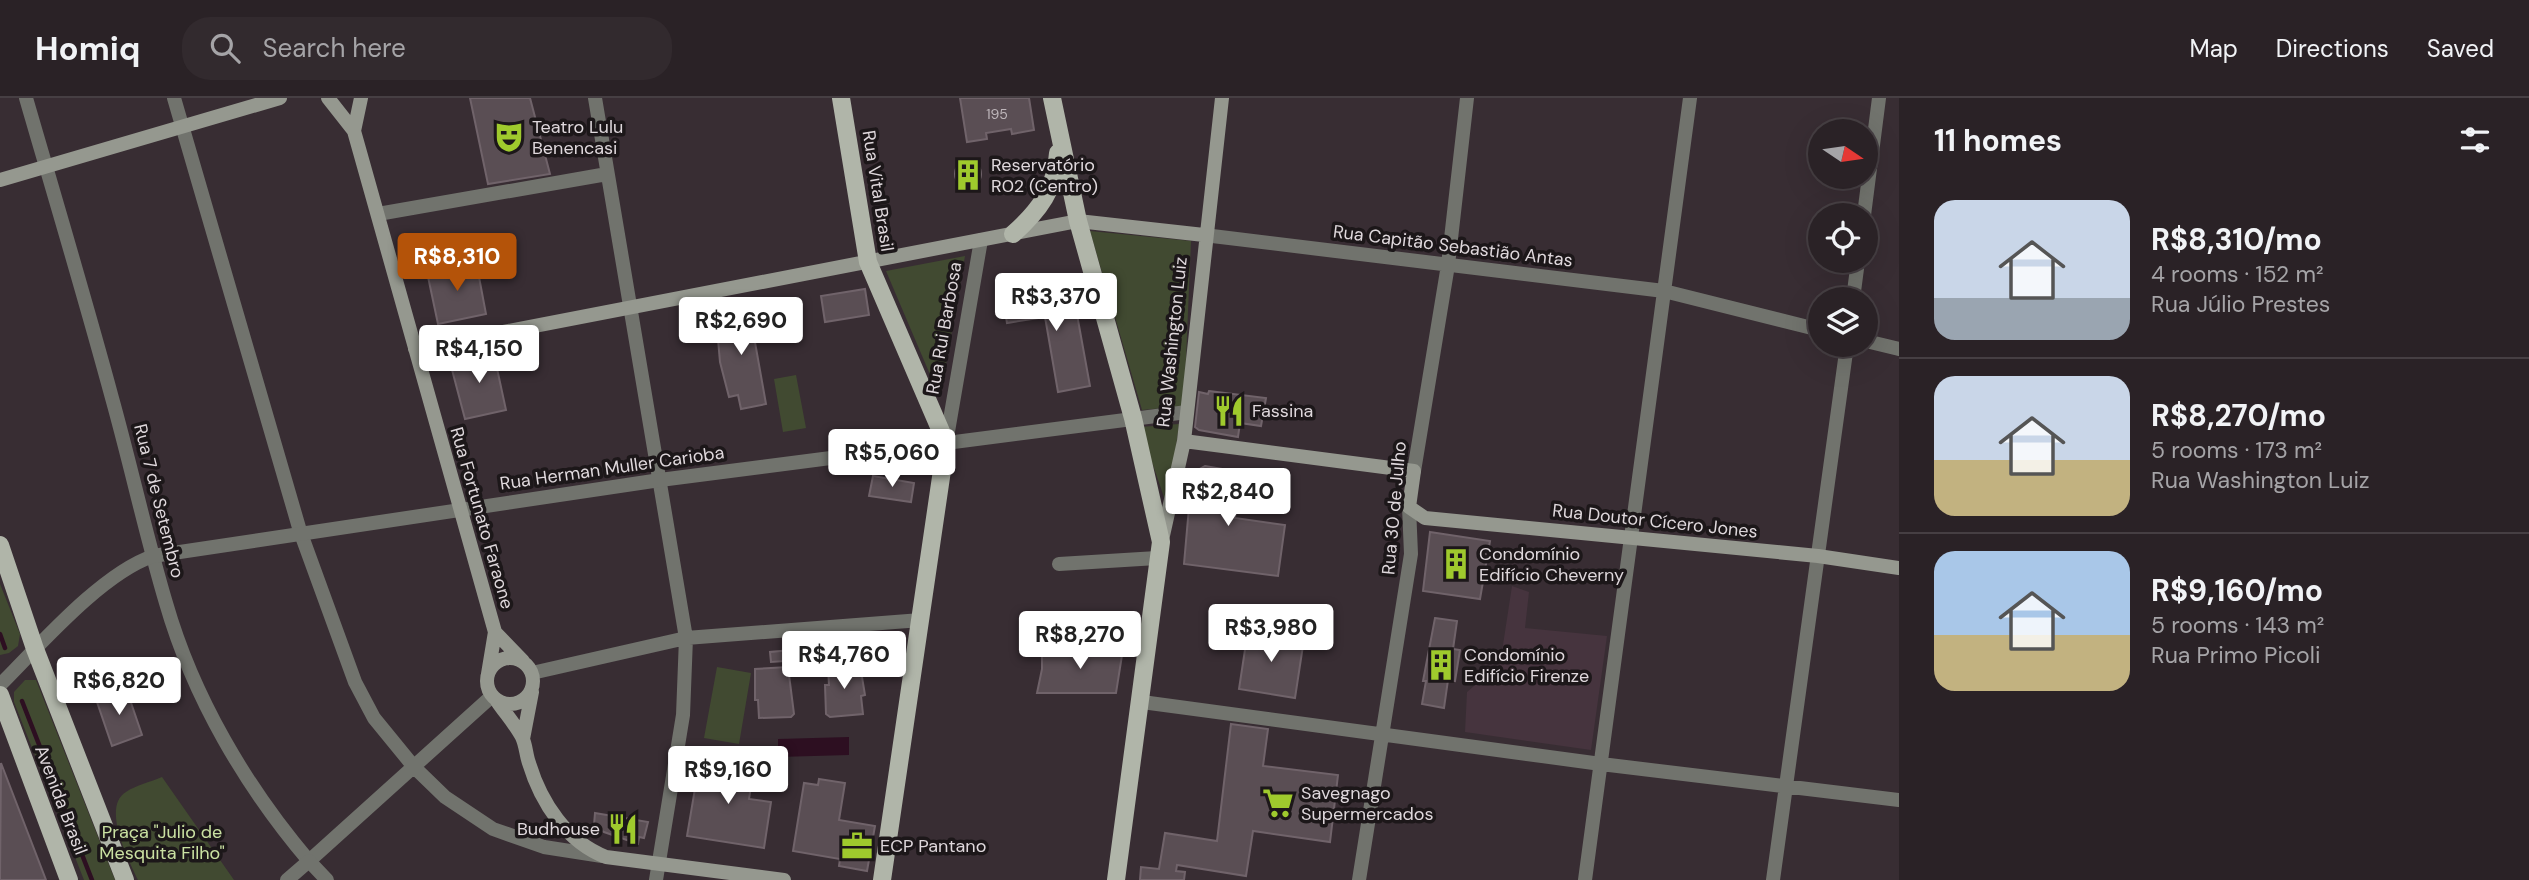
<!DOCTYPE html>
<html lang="en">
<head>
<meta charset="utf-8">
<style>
  body { margin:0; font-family:"DM Sans",sans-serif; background:#322a2e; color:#f1f3f6; height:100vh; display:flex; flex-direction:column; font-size:26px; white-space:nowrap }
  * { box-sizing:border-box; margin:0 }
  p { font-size:23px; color:#a5a4a7 }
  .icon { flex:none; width:38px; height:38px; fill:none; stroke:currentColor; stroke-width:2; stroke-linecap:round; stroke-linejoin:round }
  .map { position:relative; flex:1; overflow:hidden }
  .drawer { display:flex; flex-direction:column; background:#2a2226; width:630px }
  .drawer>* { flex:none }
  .needle { width:46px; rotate:103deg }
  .controls { position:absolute; left:1808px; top:21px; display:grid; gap:14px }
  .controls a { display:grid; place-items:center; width:70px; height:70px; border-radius:50%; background:#2a2226; box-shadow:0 7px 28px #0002,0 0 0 2px #463f43; font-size:35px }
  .price { position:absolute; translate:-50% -60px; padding:0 16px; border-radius:7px; background:#fff; color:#222; font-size:23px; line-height:46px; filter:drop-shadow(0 2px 4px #0008) }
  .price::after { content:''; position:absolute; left:50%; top:42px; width:21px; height:16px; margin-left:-10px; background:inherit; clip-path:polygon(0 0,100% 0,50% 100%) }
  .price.current { background:#b45309; color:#fff }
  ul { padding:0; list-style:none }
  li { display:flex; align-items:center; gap:21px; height:175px; padding:0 35px }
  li+li { border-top:2px solid #463f43 }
  li span { display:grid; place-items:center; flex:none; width:196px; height:140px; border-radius:21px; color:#555 }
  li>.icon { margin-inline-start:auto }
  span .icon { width:84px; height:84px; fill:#fffc; stroke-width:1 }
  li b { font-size:30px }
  h2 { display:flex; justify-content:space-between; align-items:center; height:84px; padding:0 35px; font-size:30px }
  header { display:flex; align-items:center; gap:42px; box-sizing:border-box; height:98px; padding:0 35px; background:#2a2226; border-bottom:2px solid #463f43 }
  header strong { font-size:33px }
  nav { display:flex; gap:38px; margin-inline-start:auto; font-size:24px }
  .search { width:490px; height:63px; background:#322a2e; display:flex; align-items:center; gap:18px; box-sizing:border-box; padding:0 24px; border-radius:28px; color:#a5a4a7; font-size:26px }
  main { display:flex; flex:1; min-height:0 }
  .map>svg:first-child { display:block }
</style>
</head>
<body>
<header>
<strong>Homiq</strong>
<div class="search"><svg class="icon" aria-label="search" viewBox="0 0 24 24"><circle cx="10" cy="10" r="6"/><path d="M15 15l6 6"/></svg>Search here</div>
<nav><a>Map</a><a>Directions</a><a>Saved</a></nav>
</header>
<main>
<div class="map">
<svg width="1899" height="782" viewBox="0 0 1899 782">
  <rect width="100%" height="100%" fill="#382d33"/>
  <path fill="#46343e" d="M 1512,488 L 1529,494 L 1525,530 L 1607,538 L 1591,652 L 1465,634 L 1467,594 L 1488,576 L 1499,573 Z"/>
  <path fill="#414a31" d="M 1090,133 L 1191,143 L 1184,308 L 1142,312 Z
    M 965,158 L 940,300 L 886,173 Z
    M 796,277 L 806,330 L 783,334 L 774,281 Z
    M 1179,326 L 1168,411 L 1140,329 Z
    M 0,486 L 20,536 L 18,548 L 9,555 L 0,557 Z
    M 717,569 L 751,575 L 739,646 L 704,640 Z
    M 25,582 L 36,582 L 115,782 L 84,782 L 14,604 L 14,594 Z
    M 162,679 L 234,782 L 138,782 C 129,763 101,709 126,694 C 136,687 151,684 162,679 Z"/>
  <path fill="#2d0f21" d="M 849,639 L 849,657 L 778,659 L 778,641 Z"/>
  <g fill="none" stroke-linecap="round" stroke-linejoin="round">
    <path stroke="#2d0f21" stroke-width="4.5" d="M 0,536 L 5,550
      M 22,603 L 92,782"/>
  </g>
  <path fill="#5a4e54" stroke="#70636a" stroke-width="2" d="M 470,0 L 530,0 L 550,76 L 488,86 Z
    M 960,0 L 1029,0 L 1034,32 L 1012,36 L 1011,31 L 986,35 L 987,41 L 967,44 Z
    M955 76a13 13 0 1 1 26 0a13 13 0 1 1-26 0Z
    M 476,163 L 486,216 L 438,226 L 427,174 Z
    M 1072,189 L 1090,288 L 1058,294 L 1045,219 L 1007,225 L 1003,202 Z
    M 865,191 L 869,217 L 825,224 L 821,198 Z
    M 748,205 L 766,306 L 741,311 L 738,297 L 729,299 L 720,264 L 717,230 L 727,227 L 724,209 Z
    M 493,252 L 506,312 L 465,321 L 451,268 L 471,262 L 470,257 Z
    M 1209,293 L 1266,300 L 1261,328 L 1240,325 L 1238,339 L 1199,332 L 1195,329 L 1199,294 L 1208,296 Z
    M 1205,368 L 1240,374 L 1235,420 L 1285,427 L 1278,478 L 1184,466 L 1192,375 Z
    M 873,378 L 914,385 L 911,404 L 869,398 Z
    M 1430,434 L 1490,443 L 1480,501 L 1423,493 Z
    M 1435,520 L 1457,523 L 1453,551 L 1460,552 L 1455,583 L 1448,582 L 1444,610 L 1422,606 L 1426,583 L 1423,583 Z
    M 1248,532 L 1304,541 L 1295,600 L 1239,591 Z
    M 814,550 L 815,561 L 771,564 L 770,554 Z
    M 1042,550 L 1123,551 L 1116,595 L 1037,595 L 1042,571 Z
    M 860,567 L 865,597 L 861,598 L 863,616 L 830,619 L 826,616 L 825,587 L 829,587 L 828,569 Z
    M 788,569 L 794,616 L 791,619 L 759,620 L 758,602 L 755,602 L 755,571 Z
    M 126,590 L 142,637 L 112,648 L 96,601 Z
    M 1231,626 L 1268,631 L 1263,668 L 1338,677 L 1330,744 L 1253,733 L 1246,778 L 1177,767 L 1176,773 L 1185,774 L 1184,782 L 1140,782 L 1141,769 L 1159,771 L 1165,735 L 1217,743 Z
    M 700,661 L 754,669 L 749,701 L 771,704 L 764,750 L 687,738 Z
    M 1,665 L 46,782 L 0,782 Z
    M 819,681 L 845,685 L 839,722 L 875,728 L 867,773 L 839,768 L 840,761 L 793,753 L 804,685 L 818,687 Z
    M 595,715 L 648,724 L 644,740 L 639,739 L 638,746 L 604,734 L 594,727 Z"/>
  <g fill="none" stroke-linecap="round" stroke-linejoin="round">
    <path stroke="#71736d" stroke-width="14" d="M 26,0 C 55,100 85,200 112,300 C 131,368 146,438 166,505 C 193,599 246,689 309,763 L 492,598
      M 174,0 L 300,433 L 355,584 L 374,620 L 414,669 L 445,699 L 493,731 L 544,749 L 602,758
      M 595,0 L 686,540 L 683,617 L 656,782
      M 378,116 L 607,76
      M 1864,117 L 1879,0
      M 1204,137 L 1664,193 L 1820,232
      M 1853,201 L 1858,163
      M 1866,243 L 1899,251
      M 946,345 L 981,142
      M 1414,373 L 1448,167 L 1467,0
      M 1059,466 L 1157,460
      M 532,575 L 686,540 L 921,522
      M 1142,604 L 1601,666 L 1899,702
      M 1359,782 L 1411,456 L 1409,409
      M 1585,782 L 1690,0
      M 1773,782 L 1847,247"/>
    <path stroke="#71736d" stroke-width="14" d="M 0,587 C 40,547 101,476 153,458 L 660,382 L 1187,314
      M 287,782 L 309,763 L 327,782"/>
    <path stroke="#95988f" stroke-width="14" d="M 328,0 L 354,33 L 495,534 L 488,576
      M 354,33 L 361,0
      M 0,82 L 280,0
      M 415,251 L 1078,123 L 1204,137
      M 1184,343 L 1414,373 L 1409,409 L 1425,420 L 1818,458 L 1899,470
      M 1162,442 L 1184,343 L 1222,0
      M 495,534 L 523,563
      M487 583a23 23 0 1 1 46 0a23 23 0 1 1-46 0Z
      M 497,603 C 505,615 515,626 522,639 C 526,647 526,657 529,665 C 541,705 567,744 606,759 L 784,782
      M 523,641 L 532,594"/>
    <path stroke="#b0b5a9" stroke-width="18" d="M 841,0 L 868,164 L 946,345 L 882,782
      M 1052,0 L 1078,123 L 1133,320 L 1161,444 L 1116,782
      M 1013,136 C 1039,113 1056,90 1058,55
      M 0,447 L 35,551 L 125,782
      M 0,597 L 69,782"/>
  </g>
  <defs>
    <symbol id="theatre-bare" viewBox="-9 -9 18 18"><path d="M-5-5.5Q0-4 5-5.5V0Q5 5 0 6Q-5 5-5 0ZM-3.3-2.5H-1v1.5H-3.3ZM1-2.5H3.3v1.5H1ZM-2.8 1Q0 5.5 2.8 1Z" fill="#9fca2d" stroke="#1c1719" stroke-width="2.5" paint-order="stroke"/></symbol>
    <symbol id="building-bare" viewBox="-9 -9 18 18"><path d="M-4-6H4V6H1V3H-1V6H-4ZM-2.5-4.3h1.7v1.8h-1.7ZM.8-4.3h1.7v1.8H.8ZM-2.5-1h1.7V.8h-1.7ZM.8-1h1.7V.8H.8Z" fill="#9fca2d" stroke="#1c1719" stroke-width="2.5" paint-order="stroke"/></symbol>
    <symbol id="restaurant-bare" viewBox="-9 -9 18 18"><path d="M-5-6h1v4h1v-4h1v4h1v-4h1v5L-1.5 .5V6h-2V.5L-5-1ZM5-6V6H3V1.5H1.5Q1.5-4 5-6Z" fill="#9fca2d" stroke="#1c1719" stroke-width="2.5" paint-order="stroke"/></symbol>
    <symbol id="supermarket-bare" viewBox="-9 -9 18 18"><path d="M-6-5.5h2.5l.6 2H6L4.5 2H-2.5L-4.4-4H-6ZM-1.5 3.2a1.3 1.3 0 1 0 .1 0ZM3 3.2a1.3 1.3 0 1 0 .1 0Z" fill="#9fca2d" stroke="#1c1719" stroke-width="2.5" paint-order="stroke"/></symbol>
    <symbol id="office-bare" viewBox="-9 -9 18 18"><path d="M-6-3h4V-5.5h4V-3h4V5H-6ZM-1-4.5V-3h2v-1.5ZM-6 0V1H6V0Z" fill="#9fca2d" stroke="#1c1719" stroke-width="2.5" paint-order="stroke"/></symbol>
  </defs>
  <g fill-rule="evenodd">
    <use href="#theatre-bare" x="487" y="17" width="44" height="44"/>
    <use href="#building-bare" x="946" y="55" width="44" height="44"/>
    <use href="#restaurant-bare" x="1207" y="291" width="44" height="44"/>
    <use href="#building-bare" x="1434" y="444" width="44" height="44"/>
    <use href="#building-bare" x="1419" y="545" width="44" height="44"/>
    <use href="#supermarket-bare" x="1256" y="683" width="44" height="44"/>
    <use href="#restaurant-bare" x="601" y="709" width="44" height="44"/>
    <use href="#office-bare" x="835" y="726" width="44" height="44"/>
  </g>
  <g text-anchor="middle" stroke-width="7" stroke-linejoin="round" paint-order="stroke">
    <g font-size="14" fill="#beb6ba">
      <text x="997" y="21">195</text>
    </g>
    <g font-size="18" fill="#dfd8dc" stroke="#1c1719" text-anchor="start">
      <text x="532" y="35">Teatro Lulu<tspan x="532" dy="21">Benencasi</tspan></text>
      <text x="991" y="73">Reservatório<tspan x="991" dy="21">R02 (Centro)</tspan></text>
      <text x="1252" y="319">Fassina</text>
      <text x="1479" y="462">Condomínio<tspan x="1479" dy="21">Edifício Cheverny</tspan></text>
      <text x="1464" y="563">Condomínio<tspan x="1464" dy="21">Edifício Firenze</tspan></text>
      <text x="1301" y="701">Savegnago<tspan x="1301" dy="21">Supermercados</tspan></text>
      <text x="600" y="737" text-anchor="end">Budhouse</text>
      <text x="880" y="754">ECP Pantano</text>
    </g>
    <g font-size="18" fill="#dfd8dc" stroke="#1c1719">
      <text transform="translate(878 93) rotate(81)" y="6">Rua Vital Brasil</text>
      <text transform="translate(1453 148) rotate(7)" y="6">Rua Capitão Sebastião Antas</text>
      <text transform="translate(944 230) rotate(-80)" y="6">Rua Rui Barbosa</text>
      <text transform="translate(1172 244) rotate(-84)" y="6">Rua Washington Luiz</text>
      <text transform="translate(612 370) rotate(-8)" y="6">Rua Herman Muller Carioba</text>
      <text transform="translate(159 403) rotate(76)" y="6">Rua 7 de Setembro</text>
      <text transform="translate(1394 410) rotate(-85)" y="6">Rua 30 de Julho</text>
      <text transform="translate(482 420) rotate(74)" y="6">Rua Fortunato Faraone</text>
      <text transform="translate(1655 423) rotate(6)" y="6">Rua Doutor Cícero Jones</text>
      <text transform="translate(61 702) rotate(69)" y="6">Avenida Brasil</text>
    </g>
    <g font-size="18" fill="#cae1a2" stroke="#1c1719">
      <text x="162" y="740">Praça "Julio de<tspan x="162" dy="21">Mesquita Filho"</tspan></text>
    </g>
  </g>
</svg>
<div class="controls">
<a><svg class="needle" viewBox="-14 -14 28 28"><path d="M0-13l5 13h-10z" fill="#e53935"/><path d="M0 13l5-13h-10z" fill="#a5a4a7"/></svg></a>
<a><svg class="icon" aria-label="locate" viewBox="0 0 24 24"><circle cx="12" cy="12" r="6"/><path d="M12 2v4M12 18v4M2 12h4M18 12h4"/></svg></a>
<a><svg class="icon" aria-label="layers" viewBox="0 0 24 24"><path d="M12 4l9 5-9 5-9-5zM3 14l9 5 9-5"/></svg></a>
</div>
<b class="price current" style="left:457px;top:195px">R$8,310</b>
<b class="price" style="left:1056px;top:235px">R$3,370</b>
<b class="price" style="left:741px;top:259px">R$2,690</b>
<b class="price" style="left:479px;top:287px">R$4,150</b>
<b class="price" style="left:892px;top:391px">R$5,060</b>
<b class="price" style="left:1228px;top:430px">R$2,840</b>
<b class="price" style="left:1271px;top:566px">R$3,980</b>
<b class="price" style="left:1080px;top:573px">R$8,270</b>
<b class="price" style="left:844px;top:593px">R$4,760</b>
<b class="price" style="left:119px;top:619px">R$6,820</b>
<b class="price" style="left:728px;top:708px">R$9,160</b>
</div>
<section class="drawer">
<h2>11 homes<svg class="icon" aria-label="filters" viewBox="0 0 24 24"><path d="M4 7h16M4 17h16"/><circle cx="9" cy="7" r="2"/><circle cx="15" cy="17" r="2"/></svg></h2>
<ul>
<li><span style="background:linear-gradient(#c9d6e8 70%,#9aa5b1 0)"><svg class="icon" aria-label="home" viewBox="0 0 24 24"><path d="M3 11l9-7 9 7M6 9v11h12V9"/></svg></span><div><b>R$8,310/mo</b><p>4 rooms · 152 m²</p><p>Rua Júlio Prestes</p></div></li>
<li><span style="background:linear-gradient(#c9d6e8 60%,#c2b280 0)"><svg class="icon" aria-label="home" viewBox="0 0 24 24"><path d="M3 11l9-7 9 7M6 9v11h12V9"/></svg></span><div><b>R$8,270/mo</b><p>5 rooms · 173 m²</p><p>Rua Washington Luiz</p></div></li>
<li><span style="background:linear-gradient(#a9c7e8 60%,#c2b280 0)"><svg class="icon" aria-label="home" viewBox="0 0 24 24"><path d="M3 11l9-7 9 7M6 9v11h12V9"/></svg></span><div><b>R$9,160/mo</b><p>5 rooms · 143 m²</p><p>Rua Primo Picoli</p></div></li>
</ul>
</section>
</main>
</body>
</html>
